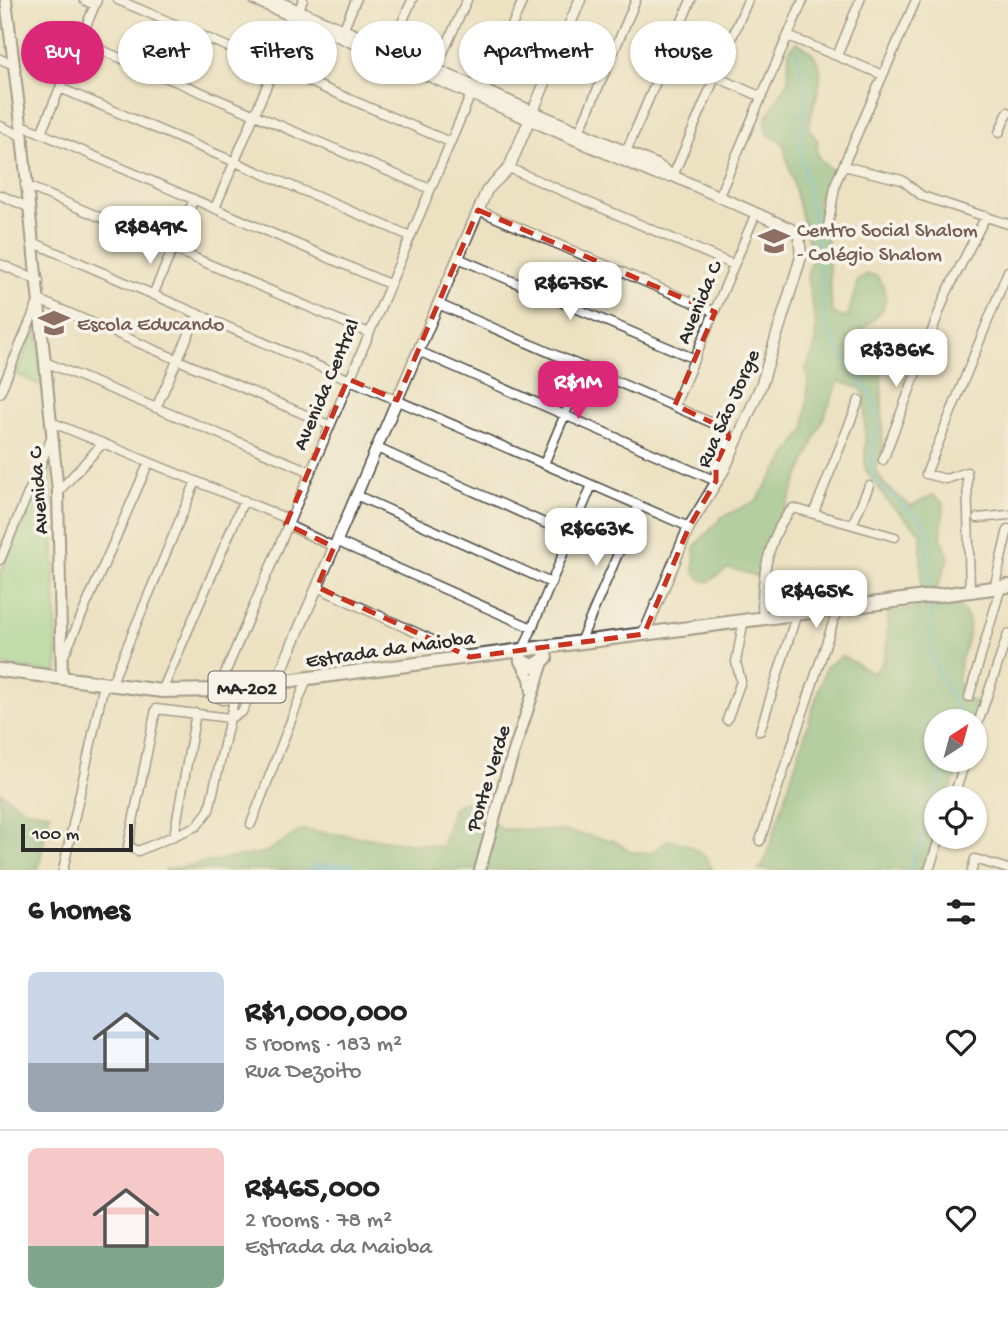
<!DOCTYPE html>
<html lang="en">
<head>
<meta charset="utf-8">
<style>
  body { margin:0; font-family:"Gochi Hand",sans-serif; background:#f6f6f6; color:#222; height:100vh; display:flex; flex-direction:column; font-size:26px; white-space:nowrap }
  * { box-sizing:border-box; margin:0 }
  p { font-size:23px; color:#767676 }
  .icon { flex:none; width:38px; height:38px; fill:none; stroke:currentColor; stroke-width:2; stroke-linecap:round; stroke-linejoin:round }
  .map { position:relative; height:870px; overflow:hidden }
  .panel { display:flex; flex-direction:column; background:#fff; flex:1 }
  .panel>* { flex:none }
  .guide { position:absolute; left:21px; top:21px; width:966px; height:63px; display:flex; gap:14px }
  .needle { width:46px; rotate:36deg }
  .tools { position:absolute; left:924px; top:709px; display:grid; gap:14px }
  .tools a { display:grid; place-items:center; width:63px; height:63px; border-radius:50%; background:#fff; box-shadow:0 2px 5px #0004; font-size:35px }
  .scale { position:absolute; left:21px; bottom:18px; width:112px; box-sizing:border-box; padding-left:7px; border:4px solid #2b2b2b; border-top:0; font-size:19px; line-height:24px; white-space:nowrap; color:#2b2b2b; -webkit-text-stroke:5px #f7f3e8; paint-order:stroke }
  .price { position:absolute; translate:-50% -60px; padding:0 16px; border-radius:14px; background:#fff; color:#222; font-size:23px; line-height:46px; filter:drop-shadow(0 2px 4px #0008) }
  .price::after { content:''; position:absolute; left:50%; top:42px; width:21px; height:16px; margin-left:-10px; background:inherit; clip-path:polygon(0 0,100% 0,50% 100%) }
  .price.on { background:#db2777; color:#fff }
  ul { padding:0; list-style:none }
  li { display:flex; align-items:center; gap:21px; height:175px; padding:0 28px }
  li+li { border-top:2px solid #e0e0e0 }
  li span { display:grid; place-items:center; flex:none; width:196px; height:140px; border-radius:10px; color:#555 }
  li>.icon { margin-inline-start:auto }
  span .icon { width:84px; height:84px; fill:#fffc; stroke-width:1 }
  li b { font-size:30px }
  h2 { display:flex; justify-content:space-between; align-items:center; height:84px; padding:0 28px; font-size:30px }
  .tag { padding:0 24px; border-radius:32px; background:#fff; box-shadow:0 2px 5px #0004; font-size:24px; line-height:63px }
  .tag.on { background:#db2777; color:#fff }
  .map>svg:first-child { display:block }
</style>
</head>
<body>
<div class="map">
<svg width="1008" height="870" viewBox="0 0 1008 870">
  <rect width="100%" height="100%" fill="#f7f3e8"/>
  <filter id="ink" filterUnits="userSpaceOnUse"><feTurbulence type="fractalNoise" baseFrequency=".0143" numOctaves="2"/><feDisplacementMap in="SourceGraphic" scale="14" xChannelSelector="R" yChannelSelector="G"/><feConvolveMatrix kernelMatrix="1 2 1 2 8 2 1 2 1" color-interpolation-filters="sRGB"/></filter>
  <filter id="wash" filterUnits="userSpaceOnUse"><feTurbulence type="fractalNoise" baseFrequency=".00686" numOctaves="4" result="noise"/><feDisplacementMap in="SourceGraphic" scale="28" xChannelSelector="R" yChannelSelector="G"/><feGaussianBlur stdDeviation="1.57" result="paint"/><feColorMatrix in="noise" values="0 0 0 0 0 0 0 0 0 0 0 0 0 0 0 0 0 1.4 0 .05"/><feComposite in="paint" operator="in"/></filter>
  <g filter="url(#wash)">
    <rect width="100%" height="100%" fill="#ece2c2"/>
    <path fill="#8dd38d" stroke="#5c7f5c" stroke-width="2" d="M 36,324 L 43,386 L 16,374 Z
      M 50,454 L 58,674 L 0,665 L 0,574 Z"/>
    <path fill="#72b578" stroke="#4e7052" stroke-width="2" d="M 796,42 C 840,65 812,92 809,129 L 818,142 C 814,157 821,162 833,171 L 832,180 L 820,194 L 817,203 L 827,232 L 832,311 L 840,317 L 848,316 L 858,279 L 868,274 L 877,276 C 901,310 869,318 853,340 L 857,350 L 873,355 L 881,368 L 883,449 L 875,469 L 885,485 L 911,506 L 933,495 L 944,504 L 941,537 L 949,557 L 937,588 L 921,590 L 921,533 L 888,502 L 865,469 L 865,395 L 861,389 L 839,381 L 757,576 L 729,568 L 708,582 L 701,580 L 694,571 L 695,546 L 722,517 L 756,501 L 805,429 L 808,384 L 806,369 L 815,346 L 816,326 L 807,277 L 812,256 L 783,143 L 769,135 L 765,128 L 766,118 L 788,82 L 789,51 Z
      M 954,603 C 986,623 958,650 958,678 C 958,684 963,693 965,698 L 980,704 L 974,721 L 936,721 L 936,760 L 961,760 L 948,798 L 936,798 L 936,832 L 926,868 L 929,870 L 758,870 L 764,864 L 826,667 L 842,656 L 873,673 C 891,660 887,633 888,612 Z
      M 0,792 L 26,810 L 50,813 L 38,870 L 0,870 Z
      M 463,802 L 475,804 L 501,829 L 563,831 L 614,841 L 631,852 L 652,853 L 668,840 C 685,842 708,852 712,870 L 164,870 L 266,852 L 302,830 L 442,847 L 453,807 Z"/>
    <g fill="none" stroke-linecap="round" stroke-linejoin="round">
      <path stroke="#47adc6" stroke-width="2.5" d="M 797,51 L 806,93 L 800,146 L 819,251 L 825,318 L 831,338 L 874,399 L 877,413 L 871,465 L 875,481 L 926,525 L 930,591
        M 930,601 L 932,660 L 961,716 L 959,721
        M 908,870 L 923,836 L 946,760"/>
      <path stroke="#47adc6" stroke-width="14" d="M 318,870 L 333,870
        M 337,870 L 350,870"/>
    </g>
  </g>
  <g filter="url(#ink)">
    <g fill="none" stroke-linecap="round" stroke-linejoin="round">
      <defs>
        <path id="minor" d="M 84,0 L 95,5
          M 118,0 L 450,142
          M 680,25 L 729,46
          M 343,30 L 356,0
          M 788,36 L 883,75
          M 80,41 L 430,189
          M 390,50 L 412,0
          M 837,56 L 860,0
          M 0,59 L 14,65
          M 435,70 L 467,0
          M 716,77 L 762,97
          M 60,88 L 410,236
          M 484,90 L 523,0
          M 20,124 L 389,284
          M 0,126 L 22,136
          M 579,132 L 636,0
          M 41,133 L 97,0
          M 999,133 L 1008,112
          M 626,152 L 691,0
          M 843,166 L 902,180 L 922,196 L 1008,224
          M 509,168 L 734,265
          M 673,176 L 748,0
          M 25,185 L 369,333
          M 0,195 L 28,207
          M 719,196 L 803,0
          M 215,208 L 303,0
          M 478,210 L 715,312
          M 827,232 L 836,182 L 916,0
          M 32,242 L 689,527
          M 458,258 L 695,359
          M 0,264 L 39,281
          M 153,295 L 194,199
          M 438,304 L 726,429 C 733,445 712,461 716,481
          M 418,351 L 716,481
          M 45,362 L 309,471
          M 0,393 L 39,300 L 329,425
          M 675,405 L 756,213
          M 156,408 L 198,314
          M 51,422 L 288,519
          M 377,448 L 571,535
          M 883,460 L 946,294 L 986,216
          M 544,464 L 585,367
          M 58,492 L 103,443
          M 356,495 L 551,583
          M 814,512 L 859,400
          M 978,518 L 1008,515
          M 853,523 L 869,486
          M 286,524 L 334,547
          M 336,541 L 532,628
          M 0,560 L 51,439
          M 317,587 L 467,656
          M 994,589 L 1008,529
          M 970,592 L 967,472 L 946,479 L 926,474 L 1008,271
          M 763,617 C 759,585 769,532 793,508 L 895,537
          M 580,642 L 639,505
          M 523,650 L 592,485
          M 63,658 L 149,462
          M 111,685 L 196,481
          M 218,690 L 471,94
          M 162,691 L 244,500
          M 208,691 L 222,700 L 250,696
          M 969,697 L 1001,587
          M 234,700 L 230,718 L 209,810 L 197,826 L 138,851 L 128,846 L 156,709 L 230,718 L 242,712 L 249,697
          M 727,720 L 741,681 L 736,662 L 744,619
          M 760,731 L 797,613
          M 975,732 L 1008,634
          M 953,798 L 966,760
          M 251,824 L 307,679
          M 174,836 L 196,713
          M 760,841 L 838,608
          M 63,870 L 104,684
          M 929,870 L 940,836
          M 972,870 L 975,859 L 1008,869"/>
        <path id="tertiary" d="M 255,0 L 654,174 L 669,176
          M 274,0 L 657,165 L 673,176 L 791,229 L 799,235 L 801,257 L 762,383 L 725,468 L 689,527 L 644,634
          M 276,683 L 487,190 L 509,168 L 580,0"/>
        <path id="secondary" d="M 6,0 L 23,140
          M 22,136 L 58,492 L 62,679
          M 522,663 L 530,678 L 532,692
          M 480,870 L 506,776 L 543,662"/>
        <path id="primary" d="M 520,650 L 521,661 L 534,666 L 546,658 L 544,647
          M 0,670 L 162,691 L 218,690 L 1008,586"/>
      </defs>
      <use href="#minor" stroke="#484642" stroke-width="11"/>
      <use href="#tertiary" stroke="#484642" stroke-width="13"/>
      <use href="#secondary" stroke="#484642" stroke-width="14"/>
      <use href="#primary" stroke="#484642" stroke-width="16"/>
      <use href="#minor" stroke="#fff" stroke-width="8"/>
      <use href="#tertiary" stroke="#fff" stroke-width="10"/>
      <use href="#secondary" stroke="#fff" stroke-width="10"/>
      <use href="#primary" stroke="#fff" stroke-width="12"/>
    </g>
  </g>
  <path d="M0 0H1008V870H0ZM 478,210 L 715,312 L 675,405 L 726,429 L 729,437 L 716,464 L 716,481 L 689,527 L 644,634 L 470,657 L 317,587 L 334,547 L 286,524 L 348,379 L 397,400 Z" fill="#ece2c2" fill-opacity=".55" fill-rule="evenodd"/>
  <path fill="none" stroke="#c8321e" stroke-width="5" stroke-dasharray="14 9" stroke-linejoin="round" d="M 478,210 L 715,312 L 675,405 L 726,429 L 729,437 L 716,464 L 716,481 L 689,527 L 644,634 L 470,657 L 317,587 L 334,547 L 286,524 L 348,379 L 397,400 Z"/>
  <defs>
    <symbol id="school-bare" viewBox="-9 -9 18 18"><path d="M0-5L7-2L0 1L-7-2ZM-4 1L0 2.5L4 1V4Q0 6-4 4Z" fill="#8d6e63" stroke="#f7f3e8" stroke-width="2.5" paint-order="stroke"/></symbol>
  </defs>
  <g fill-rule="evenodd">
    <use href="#school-bare" x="752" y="219" width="44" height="44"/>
    <use href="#school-bare" x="32" y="301" width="44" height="44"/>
  </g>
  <g text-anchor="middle" stroke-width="7" stroke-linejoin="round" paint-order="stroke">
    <rect fill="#f7f3e8" stroke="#686764" stroke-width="2" x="208.5" y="671.5" width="77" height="31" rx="5"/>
    <g font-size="19" font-weight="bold" fill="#2b2b2b">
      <text x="247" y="694">MA-202</text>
    </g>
    <g font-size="21" fill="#785e54" stroke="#f7f3e8" text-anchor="start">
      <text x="797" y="236">Centro Social Shalom<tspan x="797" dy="24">- Colégio Shalom</tspan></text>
      <text x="77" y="330">Escola Educando</text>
    </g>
    <g font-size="21" fill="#2b2b2b" stroke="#f7f3e8">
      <text transform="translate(698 302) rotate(-67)" y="7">Avenida C</text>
      <text transform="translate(325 384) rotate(-67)" y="7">Avenida Central</text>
      <text transform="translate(727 408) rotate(-66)" y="7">Rua São Jorge</text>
      <text transform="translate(37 491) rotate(-94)" y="7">Avenida C</text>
      <text transform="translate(390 648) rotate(-8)" y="7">Estrada da Maioba</text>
      <text transform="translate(487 778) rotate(-73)" y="7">Ponte Verde</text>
    </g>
  </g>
</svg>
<div class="tools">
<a><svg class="needle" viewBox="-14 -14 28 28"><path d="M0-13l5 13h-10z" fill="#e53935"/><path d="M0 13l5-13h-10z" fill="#767676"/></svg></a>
<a><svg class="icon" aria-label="locate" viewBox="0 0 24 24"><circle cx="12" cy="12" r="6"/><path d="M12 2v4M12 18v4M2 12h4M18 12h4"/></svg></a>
</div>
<div class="scale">100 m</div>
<b class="price" style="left:150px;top:266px">R$849K</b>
<b class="price" style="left:570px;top:322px">R$675K</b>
<b class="price" style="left:896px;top:389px">R$386K</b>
<b class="price on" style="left:578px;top:421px">R$1M</b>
<b class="price" style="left:596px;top:568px">R$663K</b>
<b class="price" style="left:816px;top:630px">R$465K</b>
<div class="guide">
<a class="tag on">Buy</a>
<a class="tag">Rent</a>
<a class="tag">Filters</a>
<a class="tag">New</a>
<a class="tag">Apartment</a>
<a class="tag">House</a>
</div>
</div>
<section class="panel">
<h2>6 homes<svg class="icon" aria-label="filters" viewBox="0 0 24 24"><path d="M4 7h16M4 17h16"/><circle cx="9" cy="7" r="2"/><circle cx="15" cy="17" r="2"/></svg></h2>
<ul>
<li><span style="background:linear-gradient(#c9d6e8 65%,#9aa5b1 0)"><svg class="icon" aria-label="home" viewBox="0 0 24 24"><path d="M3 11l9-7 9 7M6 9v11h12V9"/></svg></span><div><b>R$1,000,000</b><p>5 rooms · 183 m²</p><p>Rua Dezoito</p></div><svg class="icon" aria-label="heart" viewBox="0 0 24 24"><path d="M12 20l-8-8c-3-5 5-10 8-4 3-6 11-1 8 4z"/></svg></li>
<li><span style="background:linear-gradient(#f6c9c9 70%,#7fa58c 0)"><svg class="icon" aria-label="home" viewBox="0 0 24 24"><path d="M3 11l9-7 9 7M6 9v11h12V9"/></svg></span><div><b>R$465,000</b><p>2 rooms · 78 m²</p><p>Estrada da Maioba</p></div><svg class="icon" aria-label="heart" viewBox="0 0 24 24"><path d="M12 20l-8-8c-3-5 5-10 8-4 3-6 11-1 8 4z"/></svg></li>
</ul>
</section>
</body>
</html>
